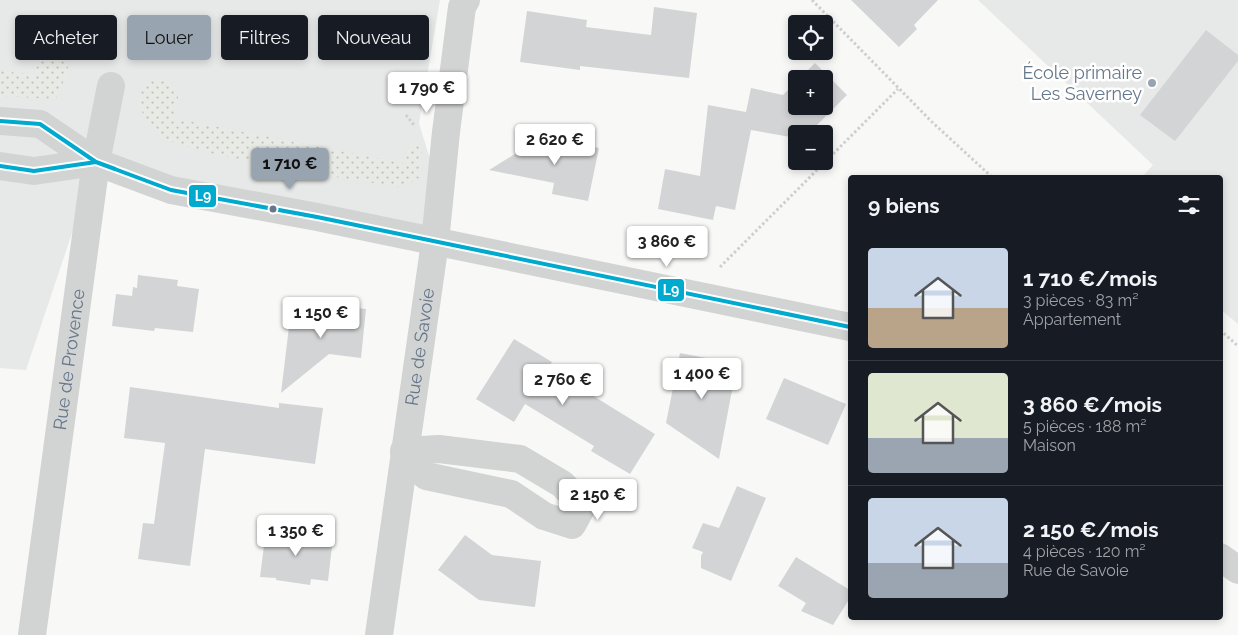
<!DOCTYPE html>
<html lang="fr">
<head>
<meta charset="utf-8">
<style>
  body { margin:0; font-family:Raleway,sans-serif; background:#242831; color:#f1f3f6; height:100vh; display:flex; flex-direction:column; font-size:19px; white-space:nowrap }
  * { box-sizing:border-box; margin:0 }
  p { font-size:16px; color:#9ea1a6 }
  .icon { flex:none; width:28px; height:28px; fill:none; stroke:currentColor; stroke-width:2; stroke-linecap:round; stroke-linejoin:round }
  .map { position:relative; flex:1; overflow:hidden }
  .panel { position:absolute; left:848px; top:175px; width:375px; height:445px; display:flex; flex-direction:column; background:#171b24; border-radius:5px; box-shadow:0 2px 8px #0003 }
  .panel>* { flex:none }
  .hud { position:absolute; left:15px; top:15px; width:475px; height:45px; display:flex; gap:10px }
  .tools { position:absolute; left:788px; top:15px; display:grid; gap:10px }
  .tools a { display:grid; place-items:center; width:45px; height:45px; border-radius:5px; background:#171b24; box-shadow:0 2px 8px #0003; font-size:25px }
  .price { position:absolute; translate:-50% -42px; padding:0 11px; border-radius:5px; background:#fff; color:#222; font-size:16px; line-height:32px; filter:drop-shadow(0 1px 2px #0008) }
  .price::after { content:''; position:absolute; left:50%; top:30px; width:15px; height:11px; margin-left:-8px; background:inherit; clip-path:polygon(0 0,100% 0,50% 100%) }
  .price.current { background:#98a4b0; color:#111 }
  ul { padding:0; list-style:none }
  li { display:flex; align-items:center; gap:15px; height:125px; padding:0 20px }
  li+li { border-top:1px solid #363941 }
  li span { display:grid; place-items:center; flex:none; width:140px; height:100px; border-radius:5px; color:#555 }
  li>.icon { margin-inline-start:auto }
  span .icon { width:60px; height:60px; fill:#fffc; stroke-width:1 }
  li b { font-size:21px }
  h2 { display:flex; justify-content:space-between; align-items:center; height:60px; padding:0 20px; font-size:21px }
  .pill { padding:0 18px; border-radius:5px; background:#171b24; box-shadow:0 2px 8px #0003; font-size:18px; line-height:45px }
  .pill.current { background:#98a4b0; color:#111 }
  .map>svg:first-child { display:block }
</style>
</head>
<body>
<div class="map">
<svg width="1238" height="635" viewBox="0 0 1238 635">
  <defs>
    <pattern id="green-dots" width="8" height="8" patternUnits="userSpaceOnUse" patternTransform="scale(1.25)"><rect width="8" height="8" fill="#e8ebe5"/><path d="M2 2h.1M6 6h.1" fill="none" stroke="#c0c3bf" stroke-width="1.8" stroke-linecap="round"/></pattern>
  </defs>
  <rect width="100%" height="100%" fill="#f8f8f7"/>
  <path fill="#e7e8e8" d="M 0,0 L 440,0 L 419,123 L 440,192 L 435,242 L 96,162 L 26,370 L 0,368 Z
    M 978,0 L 1238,0 L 1238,324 L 1220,309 L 1220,178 L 1142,177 L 1153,165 Z"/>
  <path fill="url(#green-dots)" d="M 50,50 L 60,53 L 68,67 L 65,78 L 56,99 L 0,96 L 0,71 L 36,75 L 38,59 L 43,51 Z
    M 154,79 L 171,82 L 178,97 L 173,118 L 405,164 L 410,143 L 422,147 L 420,177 L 410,183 L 399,187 L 285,169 L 205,152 L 163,139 L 149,124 L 138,105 L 142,89 Z"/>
  <path fill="#d3d4d5" d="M 851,0 L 938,0 L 914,25 L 917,29 L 899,47 Z
    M 654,7 L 697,13 L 689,78 L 580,66 L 580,70 L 520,62 L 527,11 L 587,20 L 586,27 L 651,35 Z
    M 1206,30 L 1238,55 L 1238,61 L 1175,141 L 1140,115 Z
    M 815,63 L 847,95 L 808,134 L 796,134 L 796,138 L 751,130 L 735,210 L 716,206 L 713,220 L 658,209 L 665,169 L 700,176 L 708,105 L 746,112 L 751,88 L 783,95 L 796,82 L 796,106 L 824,106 L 824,79 L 799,79 Z
    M 530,134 L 599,148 L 588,201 L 552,194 L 554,183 L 489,170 L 528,146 Z
    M 138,275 L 178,280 L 177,286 L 199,289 L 193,332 L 155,328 L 154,331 L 112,326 L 116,294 L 132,296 L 133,287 L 137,288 Z
    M 338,306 L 366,309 L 361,358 L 329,354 L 281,393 L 291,310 L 315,313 L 315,311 L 337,313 Z
    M 514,339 L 552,362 L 548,368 L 655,434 L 630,474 L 591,451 L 594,446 L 525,404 L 514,422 L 476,399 Z
    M 680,353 L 737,364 L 719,459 L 666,423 Z
    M 784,378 L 846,404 L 828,445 L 766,419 Z
    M 130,387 L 279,408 L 279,403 L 323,408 L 315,464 L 205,449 L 190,566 L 138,559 L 143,523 L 154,524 L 165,443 L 124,438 Z
    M 737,486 L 766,498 L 731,581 L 701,568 L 701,556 L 703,552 L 692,548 L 703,523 L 719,528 Z
    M 266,530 L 333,538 L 328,581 L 311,579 L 310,585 L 276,580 L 276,578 L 260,577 Z
    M 465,535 L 492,555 L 541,561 L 535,607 L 479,600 L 438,570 Z
    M 796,557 L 850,590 L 850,598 L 833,625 L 801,611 L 806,603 L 778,586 Z"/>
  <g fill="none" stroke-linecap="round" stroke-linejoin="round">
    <path stroke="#cecfd0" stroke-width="3" stroke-dasharray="2.5 2.5" stroke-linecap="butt" d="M 812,0 L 932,122 L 993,178
      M 406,115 L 414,125
      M 720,267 L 898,89
      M 1220,330 L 1238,346"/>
    <g stroke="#d2d3d3" stroke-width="28">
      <path d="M 0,121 L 40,124 L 96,162 L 171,190 L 317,217 L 850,327"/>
      <path d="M 0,166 L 34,171 L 96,162"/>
      <path d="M 439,449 L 520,459 L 562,484 L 583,505 L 572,525 L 544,516 L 511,494 L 426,476 L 404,451 Z"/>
      <path d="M 1220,557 L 1238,570"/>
      <path id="s1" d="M 32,635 L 96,162 L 111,86"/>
      <path id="s2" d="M 379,635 L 435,242 L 446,132 L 462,7 L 466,0"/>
    </g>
    <defs>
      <path id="bus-1" d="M 0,121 L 40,124 L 96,162 L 171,190 L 317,217 L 850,327
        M 0,166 L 34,171 L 96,162 L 115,169"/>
    </defs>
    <use href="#bus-1" stroke="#fff" stroke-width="8"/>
    <use href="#bus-1" stroke="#00a9ce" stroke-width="4"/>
  </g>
  <circle fill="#98a4b0" stroke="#fff" stroke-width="2" cx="1152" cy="83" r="5"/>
  <circle fill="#65778a" stroke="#fff" stroke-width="2" cx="273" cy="209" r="4.5"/>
  <g text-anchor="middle" stroke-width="5" stroke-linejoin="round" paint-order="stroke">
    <g font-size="18" fill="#65778a" stroke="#fff" text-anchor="end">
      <text x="1142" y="79">École primaire<tspan x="1142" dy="21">Les Saverney</tspan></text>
    </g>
    <g font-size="18" fill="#65778a" stroke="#fff">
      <text dy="6" stroke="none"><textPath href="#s2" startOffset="291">Rue de Savoie</textPath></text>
      <text dy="6" stroke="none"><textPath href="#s1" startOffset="278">Rue de Provence</textPath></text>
    </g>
  </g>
  <g stroke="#fff" stroke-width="2">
    <rect x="188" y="184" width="29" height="24" rx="5" fill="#00a9ce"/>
    <rect x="657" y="278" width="28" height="24" rx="5" fill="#00a9ce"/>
  </g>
  <g font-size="14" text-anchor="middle" font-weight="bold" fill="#fff">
    <text x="203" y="201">L9</text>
    <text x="671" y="295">L9</text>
  </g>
</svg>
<div class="tools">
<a><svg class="icon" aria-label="locate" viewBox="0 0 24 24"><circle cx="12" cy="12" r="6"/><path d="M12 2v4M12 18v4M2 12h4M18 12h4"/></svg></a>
<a>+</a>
<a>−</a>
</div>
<b class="price" style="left:427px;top:114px">1 790 €</b>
<b class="price" style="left:555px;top:166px">2 620 €</b>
<b class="price current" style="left:290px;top:190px">1 710 €</b>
<b class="price" style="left:667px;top:268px">3 860 €</b>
<b class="price" style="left:321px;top:339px">1 150 €</b>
<b class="price" style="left:702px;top:400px">1 400 €</b>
<b class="price" style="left:563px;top:406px">2 760 €</b>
<b class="price" style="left:598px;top:521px">2 150 €</b>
<b class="price" style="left:296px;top:557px">1 350 €</b>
<div class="hud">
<a class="pill">Acheter</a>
<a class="pill current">Louer</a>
<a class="pill">Filtres</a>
<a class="pill">Nouveau</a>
</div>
<section class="panel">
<h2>9 biens<svg class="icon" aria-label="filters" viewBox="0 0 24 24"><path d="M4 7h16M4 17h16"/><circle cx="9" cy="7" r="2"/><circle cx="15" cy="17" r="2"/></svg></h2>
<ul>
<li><span style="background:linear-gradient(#c9d6e8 60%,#b9a48a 0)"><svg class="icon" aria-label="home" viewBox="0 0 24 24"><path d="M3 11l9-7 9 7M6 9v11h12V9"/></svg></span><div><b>1 710 €/mois</b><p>3 pièces · 83 m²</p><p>Appartement</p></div></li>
<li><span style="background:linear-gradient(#dfe7d0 65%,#9aa5b1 0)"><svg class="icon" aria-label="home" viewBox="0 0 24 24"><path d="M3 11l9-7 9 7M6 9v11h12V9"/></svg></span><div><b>3 860 €/mois</b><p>5 pièces · 188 m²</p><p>Maison</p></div></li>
<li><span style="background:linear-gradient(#c9d6e8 65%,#9aa5b1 0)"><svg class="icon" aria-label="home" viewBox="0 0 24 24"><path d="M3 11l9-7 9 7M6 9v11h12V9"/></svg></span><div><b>2 150 €/mois</b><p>4 pièces · 120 m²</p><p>Rue de Savoie</p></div></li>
</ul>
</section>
</div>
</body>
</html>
